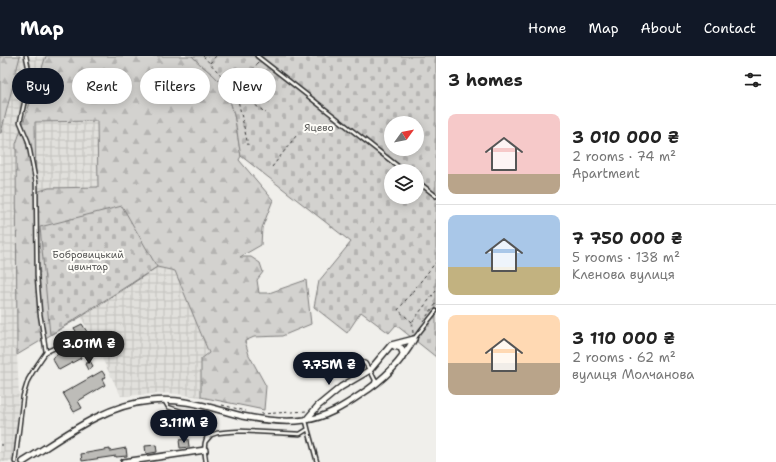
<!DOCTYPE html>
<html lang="en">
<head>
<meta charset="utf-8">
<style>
  body { margin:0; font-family:"Shantell Sans",sans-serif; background:#f6f6f6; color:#222; height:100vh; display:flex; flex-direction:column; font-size:15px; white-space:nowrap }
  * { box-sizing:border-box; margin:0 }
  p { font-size:13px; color:#767676 }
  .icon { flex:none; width:22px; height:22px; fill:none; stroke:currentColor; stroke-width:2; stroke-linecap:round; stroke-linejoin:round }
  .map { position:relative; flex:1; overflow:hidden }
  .side { display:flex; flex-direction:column; background:#fff; width:340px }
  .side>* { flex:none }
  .top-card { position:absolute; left:12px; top:12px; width:364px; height:36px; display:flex; gap:8px }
  .needle { width:26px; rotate:57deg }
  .buttons { position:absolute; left:384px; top:60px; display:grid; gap:8px }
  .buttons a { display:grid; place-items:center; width:40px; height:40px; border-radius:50%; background:#fff; box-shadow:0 2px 10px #0003; font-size:20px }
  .price { position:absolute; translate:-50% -34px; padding:0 9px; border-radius:14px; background:#111827; color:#fff; font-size:13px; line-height:26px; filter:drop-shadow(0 1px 2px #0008) }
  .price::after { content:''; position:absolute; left:50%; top:24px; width:12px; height:9px; margin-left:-6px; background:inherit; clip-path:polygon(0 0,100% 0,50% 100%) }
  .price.active { background:#222; color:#fff }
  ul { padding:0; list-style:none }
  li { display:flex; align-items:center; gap:12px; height:100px; padding:0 12px }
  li+li { border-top:1px solid #e0e0e0 }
  li span { display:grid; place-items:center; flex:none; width:112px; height:80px; border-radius:8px; color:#555 }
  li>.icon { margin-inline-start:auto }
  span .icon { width:48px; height:48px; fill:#fffc; stroke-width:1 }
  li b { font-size:17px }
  h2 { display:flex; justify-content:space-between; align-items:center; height:48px; padding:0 12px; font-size:17px }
  .tag { padding:0 14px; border-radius:18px; background:#fff; box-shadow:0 2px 10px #0003; font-size:14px; line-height:36px }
  .tag.active { background:#111827; color:#fff }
  header { display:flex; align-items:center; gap:24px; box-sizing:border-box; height:56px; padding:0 20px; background:#111827; color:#fff }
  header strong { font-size:19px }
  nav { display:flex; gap:22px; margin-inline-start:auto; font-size:14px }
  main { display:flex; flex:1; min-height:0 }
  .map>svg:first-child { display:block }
</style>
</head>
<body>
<header>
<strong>Map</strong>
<nav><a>Home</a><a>Map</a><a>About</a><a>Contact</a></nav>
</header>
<main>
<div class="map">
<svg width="436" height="406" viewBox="0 0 436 406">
  <defs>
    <pattern id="industrial-grid" width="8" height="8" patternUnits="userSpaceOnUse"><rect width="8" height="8" fill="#e1e0dc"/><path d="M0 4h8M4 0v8" fill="none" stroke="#c1c0bd"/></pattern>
    <pattern id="forest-firs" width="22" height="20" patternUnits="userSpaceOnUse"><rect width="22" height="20" fill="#d3d2cf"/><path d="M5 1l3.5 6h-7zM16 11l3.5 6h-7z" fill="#b5b4b2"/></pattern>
    <pattern id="cemetery-stones" width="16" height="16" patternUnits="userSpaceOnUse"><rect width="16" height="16" fill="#d3d2cf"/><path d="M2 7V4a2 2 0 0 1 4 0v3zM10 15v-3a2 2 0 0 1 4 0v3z" fill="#b5b4b2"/></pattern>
  </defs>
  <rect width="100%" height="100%" fill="#f0efeb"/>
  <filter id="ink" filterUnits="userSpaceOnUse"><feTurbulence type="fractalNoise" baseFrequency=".025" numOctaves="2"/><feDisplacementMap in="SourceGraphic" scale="8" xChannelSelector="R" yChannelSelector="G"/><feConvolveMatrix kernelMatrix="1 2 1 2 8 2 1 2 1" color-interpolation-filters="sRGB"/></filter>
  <g filter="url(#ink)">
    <path fill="url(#industrial-grid)" d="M 20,0 L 46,0 L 16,88 L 17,299 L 19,339 L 14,406 L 0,406 L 0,77 L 1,77 Z
      M 35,65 L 97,65 L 98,131 L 49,132 L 36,136 Z
      M 157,211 L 175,215 L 209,297 L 201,303 L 201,341 L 169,337 L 121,340 L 81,261 Z"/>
    <path fill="url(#forest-firs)" stroke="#7f7e7d" fill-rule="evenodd" d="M 0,0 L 20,0 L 1,77 L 0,77 Z
      M 46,0 L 192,0 C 200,10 212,16 220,26 C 236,47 236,76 241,100 L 239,104 L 273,144 L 262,172 L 261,189 L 240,201 L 251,201 L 260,207 L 263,216 L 257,224 L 259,237 L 269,237 L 306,224 L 311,268 L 282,280 L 254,281 L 245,285 L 249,299 L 266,330 L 264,354 L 201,341 L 201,303 L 209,297 L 175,215 L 157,211 L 99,250 L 17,299 L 16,88 ZM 97,65 L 98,131 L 49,132 L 36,136 L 35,66 Z"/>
    <path fill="url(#cemetery-stones)" stroke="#7f7e7d" fill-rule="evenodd" d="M 192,0 L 436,0 L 436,301 L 396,269 L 389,277 L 361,256 L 347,277 L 314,251 L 319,225 L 351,186 L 241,100 C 236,76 236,47 220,26 C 212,16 200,10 192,0 ZM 391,67 L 417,67 L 417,93 L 391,93 ZM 391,115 L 417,115 L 417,141 L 391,141 Z
      M 122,150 L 157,211 L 50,279 L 40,171 Z"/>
    <path fill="#bdbcb8" stroke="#2b2b2b" d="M 82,268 L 95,288 L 87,293 L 74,272 Z
      M 74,288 L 81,302 L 59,314 L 52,302 Z
      M 90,305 L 93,310 L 88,314 L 85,308 Z
      M 102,315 L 106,321 L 102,323 L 105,329 L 78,345 L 82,352 L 74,356 L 63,337 Z
      M 188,383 L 189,391 L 180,392 L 179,384 Z
      M 156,389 L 157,396 L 146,398 L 145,390 Z
      M 126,392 L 127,400 L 116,401 L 116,400 L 82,405 L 81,398 L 110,393 L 110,395 Z"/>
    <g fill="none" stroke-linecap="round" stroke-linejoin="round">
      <defs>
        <path id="lane" d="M 26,0 L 30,20 L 20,66 L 28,85 L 36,127 L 37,220 L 40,258 L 46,296
          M 257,0 L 404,115
          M 417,125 L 436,140
          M 414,283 L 436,255
          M 329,304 L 359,305 L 365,307 L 372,318 L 375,324 L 374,328
          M 164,344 L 168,351 L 205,363 C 212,375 208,375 205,387 C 204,393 205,400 206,406
          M 308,373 L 317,406
          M 206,385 L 211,379 L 217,377 L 226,376 L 241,375 L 300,378 L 308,373 L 306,365
          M 15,406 L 23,340 L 28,324 L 35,312 L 46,296 L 63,288 L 74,284"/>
        <path id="street" d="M 394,290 L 401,292 L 403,297 L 402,302
          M 306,364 L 318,350 L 341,331 L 370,314 L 391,289 L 414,283
          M 23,406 C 62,382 103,349 150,345 C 182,341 211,352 242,360 C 262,364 285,367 305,364 C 325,362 344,350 360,339 C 382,325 401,307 414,283
          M 124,406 L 205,394"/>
      </defs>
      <use href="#lane" stroke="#2b2b2b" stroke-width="5.5"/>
      <use href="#street" stroke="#2b2b2b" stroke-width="8"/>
      <path stroke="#2b2b2b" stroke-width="1" stroke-dasharray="3 3" stroke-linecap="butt" d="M 203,0 L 236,35 L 248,89
        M 210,7 L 216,0
        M 258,7 L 236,35 L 266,57
        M 18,28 L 26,23
        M 272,111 L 296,80
        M 423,265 L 436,248
        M 412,266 L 398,254 L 436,206
        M 413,277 L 412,266 L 436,235
        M 222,349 L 246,355
        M 261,358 L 307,355
        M 0,389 L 4,389"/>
      <use href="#lane" stroke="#fdfcf7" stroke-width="2.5"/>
      <use href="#street" stroke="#fdfcf7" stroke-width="5"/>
    </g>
  </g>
  <g text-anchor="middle" stroke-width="4" stroke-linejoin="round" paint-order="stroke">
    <g font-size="10" fill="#555554" stroke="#fdfcf7">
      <text x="319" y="75">Яцево</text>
      <text x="88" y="202">Бобровицький<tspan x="88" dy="12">цвинтар</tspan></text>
    </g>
  </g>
</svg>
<div class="buttons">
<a><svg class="needle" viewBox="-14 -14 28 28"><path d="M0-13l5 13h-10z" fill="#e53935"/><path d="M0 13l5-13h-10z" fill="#767676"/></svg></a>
<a><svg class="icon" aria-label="layers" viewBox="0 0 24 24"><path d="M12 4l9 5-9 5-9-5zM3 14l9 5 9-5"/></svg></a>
</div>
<b class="price active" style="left:89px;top:309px">3.01M ₴</b>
<b class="price" style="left:329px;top:330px">7.75M ₴</b>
<b class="price" style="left:184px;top:388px">3.11M ₴</b>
<div class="top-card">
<a class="tag active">Buy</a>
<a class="tag">Rent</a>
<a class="tag">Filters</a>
<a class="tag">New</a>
</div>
</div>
<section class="side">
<h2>3 homes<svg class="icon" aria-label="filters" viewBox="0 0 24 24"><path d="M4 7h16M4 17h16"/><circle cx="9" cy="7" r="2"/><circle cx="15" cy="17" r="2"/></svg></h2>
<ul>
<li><span style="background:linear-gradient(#f6c9c9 75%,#b9a48a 0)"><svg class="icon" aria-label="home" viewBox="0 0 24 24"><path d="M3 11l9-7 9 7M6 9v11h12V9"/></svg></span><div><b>3 010 000 ₴</b><p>2 rooms · 74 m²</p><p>Apartment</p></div></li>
<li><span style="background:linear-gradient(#a9c7e8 65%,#c2b280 0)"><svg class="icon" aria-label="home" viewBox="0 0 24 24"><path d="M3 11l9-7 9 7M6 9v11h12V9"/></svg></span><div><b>7 750 000 ₴</b><p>5 rooms · 138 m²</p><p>Кленова вулиця</p></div></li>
<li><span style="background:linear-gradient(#ffd9b3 60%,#b9a48a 0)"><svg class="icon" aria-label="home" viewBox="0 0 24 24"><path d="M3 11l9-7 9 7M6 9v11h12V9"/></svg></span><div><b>3 110 000 ₴</b><p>2 rooms · 62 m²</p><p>вулиця Молчанова</p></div></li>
</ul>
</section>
</main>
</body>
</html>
